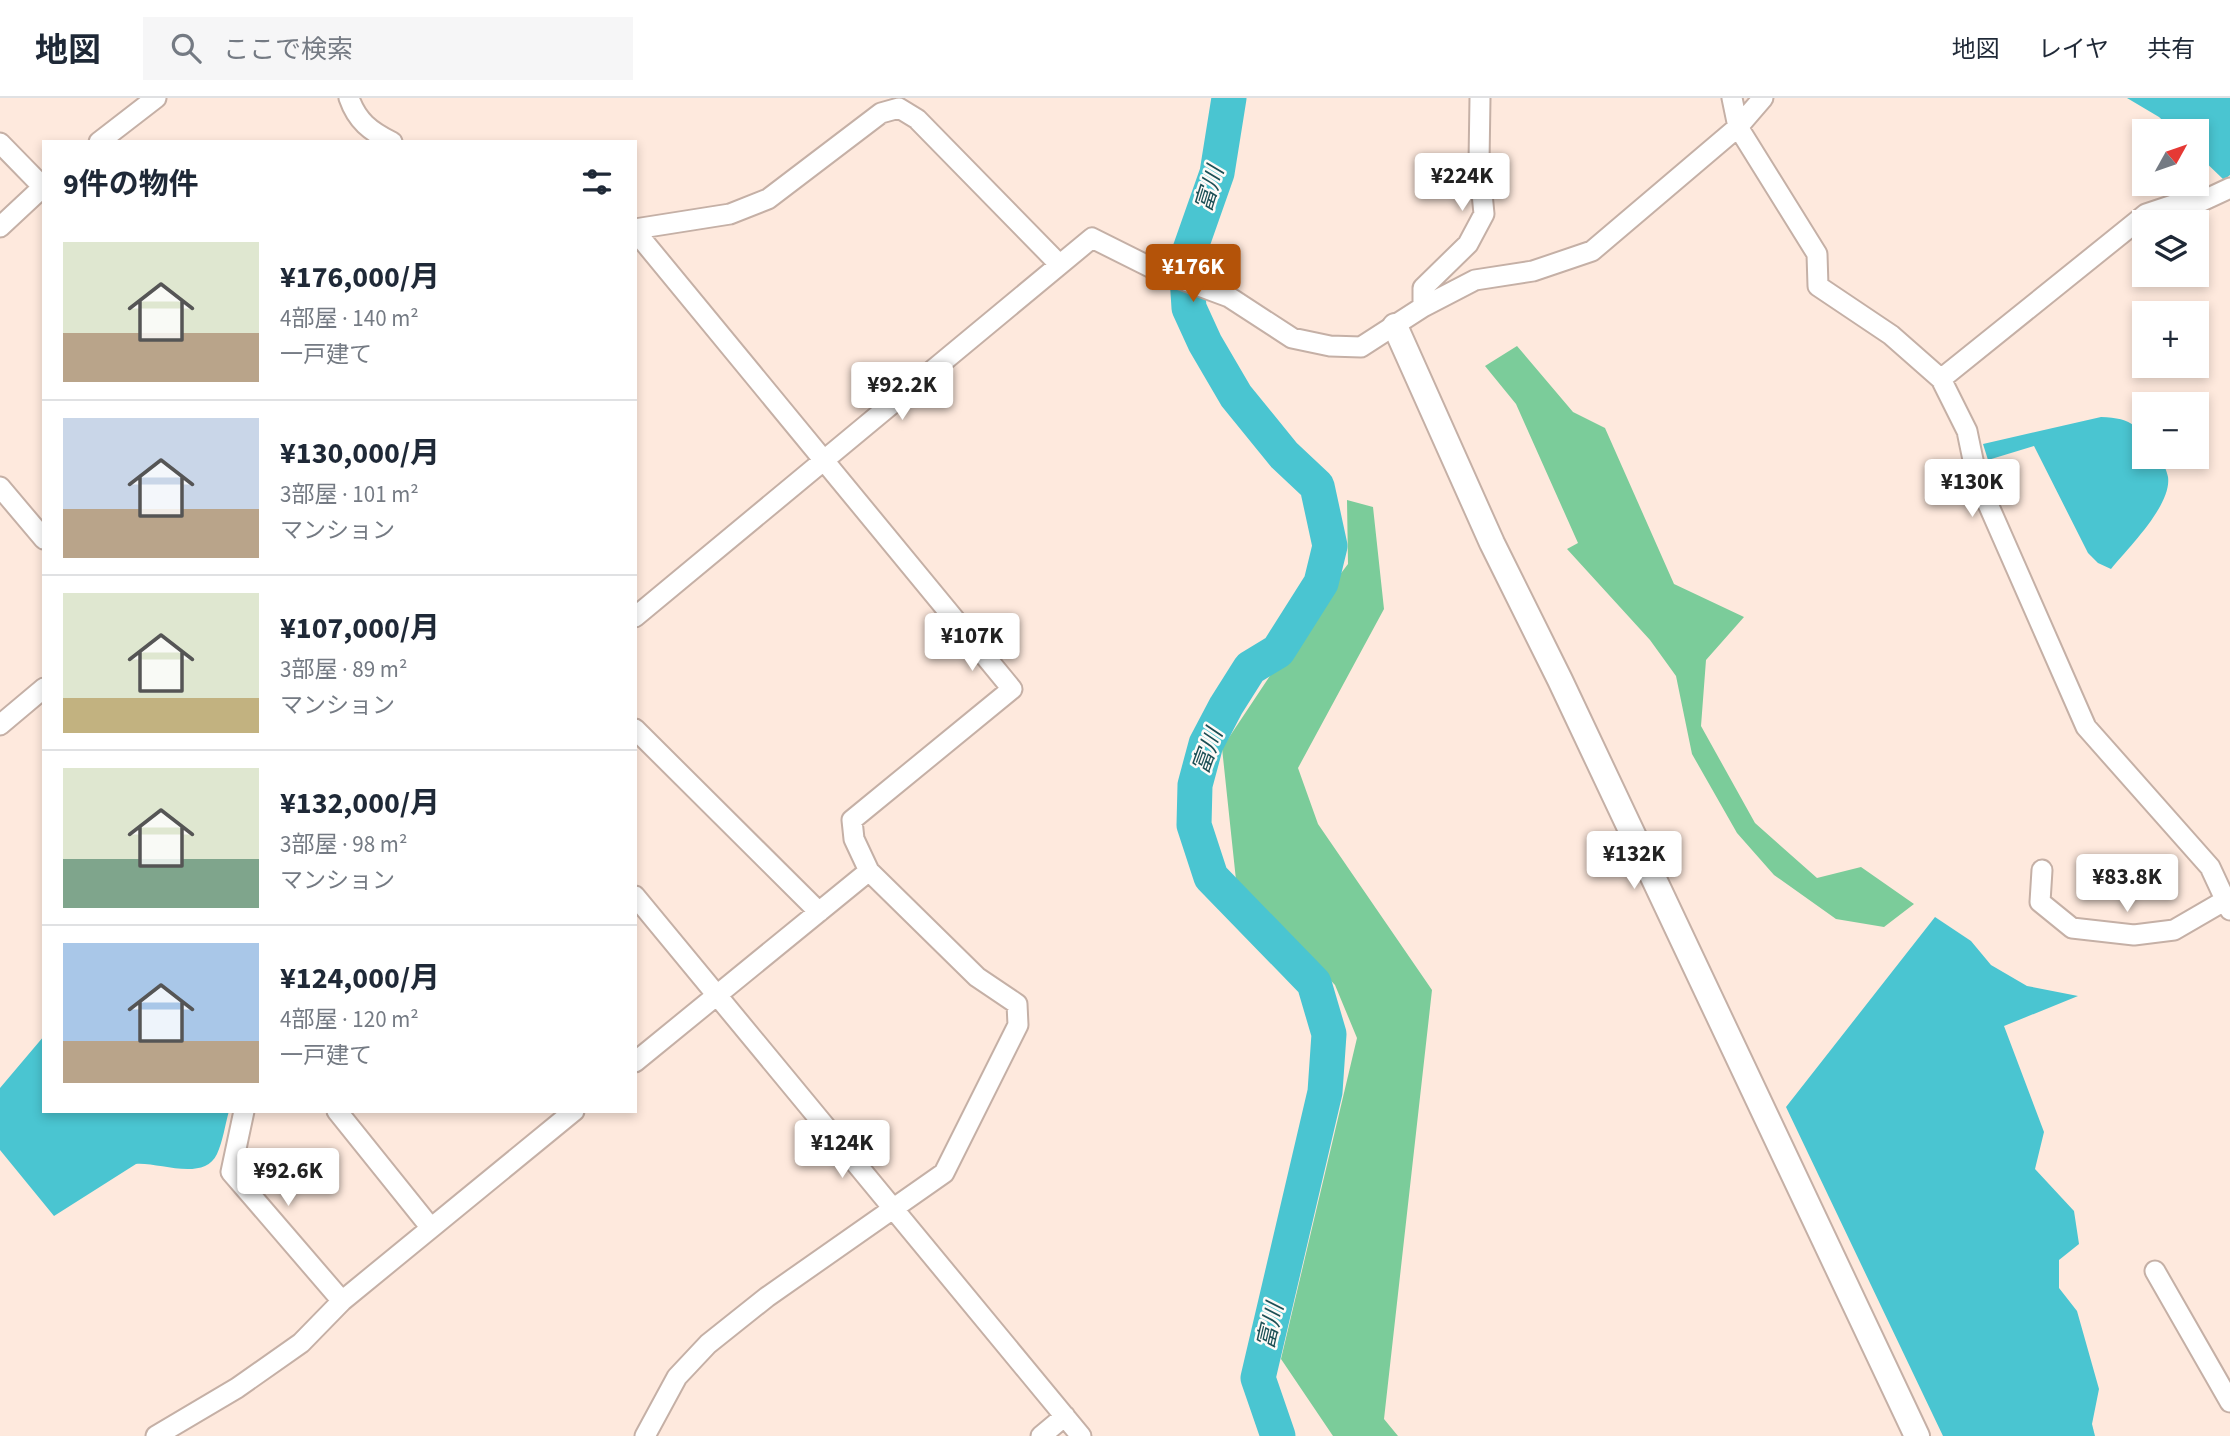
<!DOCTYPE html>
<html lang="ja">
<head>
<meta charset="utf-8">
<style>
  body { margin:0; font-family:"Source Sans 3","Noto Sans JP",sans-serif; background:#f6f6f7; color:#1f2937; height:100vh; display:flex; flex-direction:column; font-size:26px; white-space:nowrap }
  * { box-sizing:border-box; margin:0 }
  p { font-size:23px; color:#747a83 }
  .icon { flex:none; width:38px; height:38px; fill:none; stroke:currentColor; stroke-width:2; stroke-linecap:round; stroke-linejoin:round }
  .map { position:relative; flex:1; overflow:hidden }
  .side { position:absolute; left:42px; top:42px; width:595px; height:973px; display:flex; flex-direction:column; background:#fff; border-radius:0px; box-shadow:0 4px 10px #0003 }
  .side>* { flex:none }
  .needle { width:46px; rotate:50deg }
  .fabs { position:absolute; left:2132px; top:21px; display:grid; gap:14px }
  .fabs a { display:grid; place-items:center; width:77px; height:77px; border-radius:0px; background:#fff; box-shadow:0 4px 10px #0003; font-size:35px }
  .price { position:absolute; translate:-50% -60px; padding:0 16px; border-radius:7px; background:#fff; color:#222; font-size:23px; line-height:46px; filter:drop-shadow(0 2px 4px #0008) }
  .price::after { content:''; position:absolute; left:50%; top:42px; width:21px; height:16px; margin-left:-10px; background:inherit; clip-path:polygon(0 0,100% 0,50% 100%) }
  .price.current { background:#b45309; color:#fff }
  ul { padding:0; list-style:none }
  li { display:flex; align-items:center; gap:21px; height:175px; padding:0 21px }
  li+li { border-top:2px solid #e0e1e3 }
  li span { display:grid; place-items:center; flex:none; width:196px; height:140px; border-radius:0px; color:#555 }
  li>.icon { margin-inline-start:auto }
  span .icon { width:84px; height:84px; fill:#fffc; stroke-width:1 }
  li b { font-size:30px }
  h2 { display:flex; justify-content:space-between; align-items:center; height:84px; padding:0 21px; font-size:30px }
  header { display:flex; align-items:center; gap:42px; box-sizing:border-box; height:98px; padding:0 35px; background:#fff; border-bottom:2px solid #e0e1e3 }
  header strong { font-size:33px }
  nav { display:flex; gap:38px; margin-inline-start:auto; font-size:24px }
  .search { width:490px; height:63px; background:#f6f6f7; display:flex; align-items:center; gap:18px; box-sizing:border-box; padding:0 24px; border-radius:0px; color:#747a83; font-size:26px }
  .map>svg:first-child { display:block }
</style>
</head>
<body>
<header>
<strong>地図</strong>
<div class="search"><svg class="icon" aria-label="search" viewBox="0 0 24 24"><circle cx="10" cy="10" r="6"/><path d="M15 15l6 6"/></svg>ここで検索</div>
<nav><a>地図</a><a>レイヤ</a><a>共有</a></nav>
</header>
<div class="map">
<svg width="2230" height="1338" viewBox="0 0 2230 1338">
  <rect width="100%" height="100%" fill="#fee9dd"/>
  <path fill="#7bcc9a" d="M 1517,248 L 1573,314 L 1605,330 L 1674,486 L 1744,519 L 1706,562 L 1701,628 L 1755,725 L 1817,780 L 1861,769 L 1914,806 L 1884,829 L 1836,821 L 1774,777 L 1737,735 L 1692,656 L 1676,578 L 1650,542 L 1567,451 L 1578,445 L 1516,306 L 1485,268 Z
    M 1347,402 L 1373,409 L 1384,511 L 1298,670 L 1318,726 L 1432,892 L 1384,1321 L 1398,1338 L 1333,1338 L 1281,1261 L 1357,940 L 1335,887 L 1236,782 L 1222,650 L 1317,507 L 1348,466 Z"/>
  <path fill="#4ac5d1" d="M 2127,0 L 2230,0 L 2230,77 L 2224,82 L 2196,55 L 2196,33 L 2174,33 L 2159,19 Z
    M 2101,319 C 2132,320 2144,328 2144,359 L 2160,359 C 2163,365 2167,373 2168,379 C 2172,407 2128,450 2111,471 L 2098,465 L 2088,455 L 2034,348 L 1988,362 L 1983,346 Z
    M 1935,819 L 1971,843 L 1991,867 L 2027,888 L 2078,898 L 2004,928 L 2044,1034 L 2035,1071 L 2074,1113 L 2079,1146 L 2059,1162 L 2059,1190 L 2077,1213 L 2099,1291 L 2092,1326 L 2095,1338 L 1943,1338 L 1786,1009 Z
    M 44,938 L 44,1013 L 229,1013 C 225,1027 223,1043 217,1056 C 204,1084 159,1064 136,1066 L 54,1118 L 0,1052 L 0,990 Z"/>
  <g fill="none" stroke-linecap="round" stroke-linejoin="round">
    <path stroke="#4ac5d1" stroke-width="35" d="M 1229,0 L 1217,75 L 1186,163 L 1189,210 L 1205,245 L 1236,298 L 1284,357 L 1317,388 L 1330,448 L 1321,485 L 1278,553 L 1250,570 L 1226,608 L 1206,646 L 1195,687 L 1194,727 L 1211,779 L 1314,885 L 1329,936 L 1325,994 L 1258,1280 L 1278,1338"/>
    <defs>
      <path id="minor" d="M 349,0 C 357,23 370,33 392,44
        M 1732,0 L 1738,29 L 1817,156 L 1818,188 L 1891,237 L 1941,281 L 1967,333 L 1977,381 L 2086,629 L 2210,769 L 2230,812
        M 99,44 L 156,0
        M 0,45 L 44,90
        M 0,129 L 44,88
        M 635,131 L 730,116 L 768,101 L 881,15 L 899,10 L 917,21 L 1059,166
        M 635,133 L 1012,591 L 852,722 L 854,741 L 869,773 L 635,964
        M 1423,209 L 1423,190 L 1468,146 L 1484,116 L 1479,64 L 1480,0
        M 1941,281 L 2146,116 L 2173,107 L 2200,104 L 2230,90
        M 0,389 L 44,441
        M 635,519 L 1092,140 L 1156,172 L 1229,199 L 1292,240 L 1330,248 L 1361,249 L 1423,209 L 1475,182 L 1533,173 L 1592,153 L 1738,29 L 1763,0
        M 0,627 L 44,590
        M 635,631 L 819,814
        M 2042,772 L 2040,804 L 2072,830 L 2134,837 L 2174,832 L 2224,803
        M 635,798 L 1081,1338
        M 244,1013 L 231,1074 L 342,1203
        M 337,1013 L 431,1130
        M 2155,1173 L 2230,1304
        M 156,1338 L 237,1290 L 301,1245 L 342,1203 L 574,1013
        M 645,1338 L 677,1279 L 708,1246 L 767,1199 L 944,1075 L 1018,927 L 1017,906 L 977,879 L 869,773
        M 1041,1338 L 1065,1318"/>
      <path id="tertiary" d="M 1395,228 L 1492,445 L 1560,582 L 1917,1338"/>
    </defs>
    <use href="#minor" stroke="#c5b0a6" stroke-width="23"/>
    <use href="#tertiary" stroke="#c5b0a6" stroke-width="28"/>
    <use href="#minor" stroke="#fff" stroke-width="19"/>
    <use href="#tertiary" stroke="#fff" stroke-width="24"/>
  </g>
  <g text-anchor="middle" stroke-width="5" stroke-linejoin="round" paint-order="stroke">
    <g font-size="23" font-style="italic" fill="#1b4f55" stroke="#fefaf7">
      <text transform="translate(1209 91) rotate(-73)" y="8">富川</text>
      <text transform="translate(1207 653) rotate(-70)" y="8">富川</text>
      <text transform="translate(1270 1228) rotate(-77)" y="8">富川</text>
    </g>
  </g>
</svg>
<div class="fabs">
<a><svg class="needle" viewBox="-14 -14 28 28"><path d="M0-13l5 13h-10z" fill="#e53935"/><path d="M0 13l5-13h-10z" fill="#747a83"/></svg></a>
<a><svg class="icon" aria-label="layers" viewBox="0 0 24 24"><path d="M12 4l9 5-9 5-9-5zM3 14l9 5 9-5"/></svg></a>
<a>+</a>
<a>−</a>
</div>
<b class="price" style="left:1462px;top:115px">¥224K</b>
<b class="price current" style="left:1193px;top:206px">¥176K</b>
<b class="price" style="left:902px;top:324px">¥92.2K</b>
<b class="price" style="left:1972px;top:421px">¥130K</b>
<b class="price" style="left:972px;top:575px">¥107K</b>
<b class="price" style="left:1634px;top:793px">¥132K</b>
<b class="price" style="left:2127px;top:816px">¥83.8K</b>
<b class="price" style="left:842px;top:1082px">¥124K</b>
<b class="price" style="left:288px;top:1110px">¥92.6K</b>
<section class="side">
<h2>9件の物件<svg class="icon" aria-label="filters" viewBox="0 0 24 24"><path d="M4 7h16M4 17h16"/><circle cx="9" cy="7" r="2"/><circle cx="15" cy="17" r="2"/></svg></h2>
<ul>
<li><span style="background:linear-gradient(#dfe7d0 65%,#b9a48a 0)"><svg class="icon" aria-label="home" viewBox="0 0 24 24"><path d="M3 11l9-7 9 7M6 9v11h12V9"/></svg></span><div><b>¥176,000/月</b><p>4部屋 · 140 m²</p><p>一戸建て</p></div></li>
<li><span style="background:linear-gradient(#c9d6e8 65%,#b9a48a 0)"><svg class="icon" aria-label="home" viewBox="0 0 24 24"><path d="M3 11l9-7 9 7M6 9v11h12V9"/></svg></span><div><b>¥130,000/月</b><p>3部屋 · 101 m²</p><p>マンション</p></div></li>
<li><span style="background:linear-gradient(#dfe7d0 75%,#c2b280 0)"><svg class="icon" aria-label="home" viewBox="0 0 24 24"><path d="M3 11l9-7 9 7M6 9v11h12V9"/></svg></span><div><b>¥107,000/月</b><p>3部屋 · 89 m²</p><p>マンション</p></div></li>
<li><span style="background:linear-gradient(#dfe7d0 65%,#7fa58c 0)"><svg class="icon" aria-label="home" viewBox="0 0 24 24"><path d="M3 11l9-7 9 7M6 9v11h12V9"/></svg></span><div><b>¥132,000/月</b><p>3部屋 · 98 m²</p><p>マンション</p></div></li>
<li><span style="background:linear-gradient(#a9c7e8 70%,#b9a48a 0)"><svg class="icon" aria-label="home" viewBox="0 0 24 24"><path d="M3 11l9-7 9 7M6 9v11h12V9"/></svg></span><div><b>¥124,000/月</b><p>4部屋 · 120 m²</p><p>一戸建て</p></div></li>
</ul>
</section>
</div>
</body>
</html>
